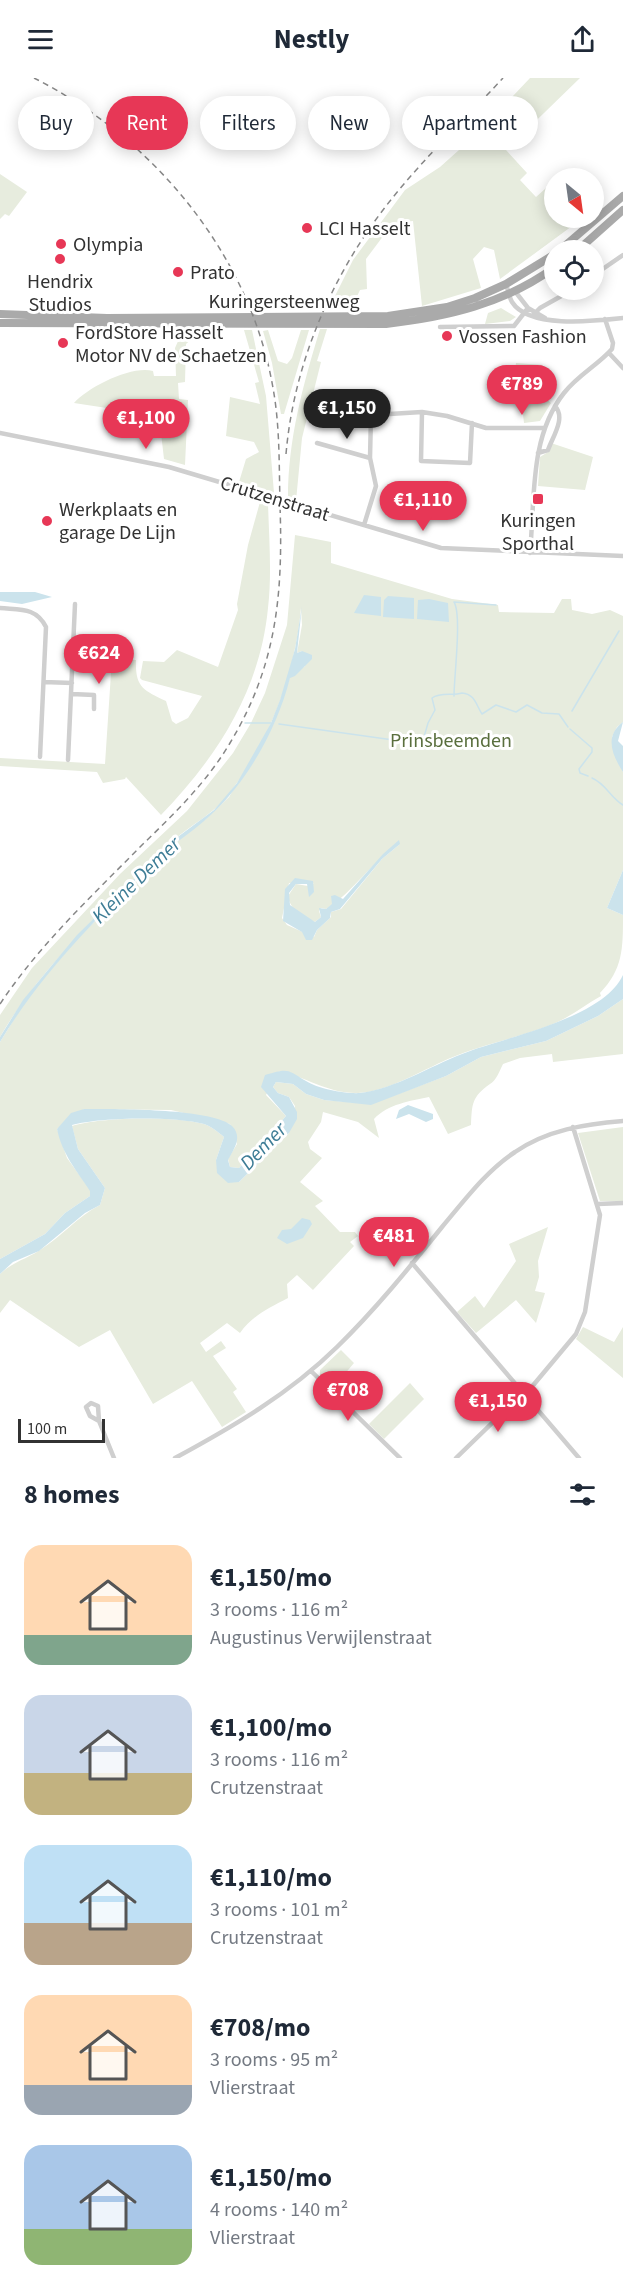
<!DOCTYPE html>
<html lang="en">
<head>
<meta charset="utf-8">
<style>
  body { margin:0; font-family:"Source Sans 3",sans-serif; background:#f6f6f7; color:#1f2937; height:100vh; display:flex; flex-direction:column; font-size:22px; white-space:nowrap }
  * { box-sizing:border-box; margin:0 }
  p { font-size:20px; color:#747a83 }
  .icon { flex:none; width:33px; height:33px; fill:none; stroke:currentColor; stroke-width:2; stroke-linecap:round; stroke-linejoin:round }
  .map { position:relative; height:1380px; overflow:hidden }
  .sheet { display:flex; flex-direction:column; background:#fff; flex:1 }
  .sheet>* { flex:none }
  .hud { position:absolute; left:18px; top:18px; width:588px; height:54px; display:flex; gap:12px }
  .needle { width:39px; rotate:151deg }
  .buttons { position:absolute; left:544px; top:90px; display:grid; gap:12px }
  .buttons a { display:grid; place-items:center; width:60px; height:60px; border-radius:50%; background:#fff; box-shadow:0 3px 15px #0003; font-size:30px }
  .scale { position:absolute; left:18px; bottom:15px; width:87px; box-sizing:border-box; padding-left:6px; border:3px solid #323232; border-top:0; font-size:16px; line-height:21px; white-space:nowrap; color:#323232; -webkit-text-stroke:4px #fff; paint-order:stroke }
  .price { position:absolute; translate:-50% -51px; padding:0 14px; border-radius:21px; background:#e73756; color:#fff; font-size:20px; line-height:39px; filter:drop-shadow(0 2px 3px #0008) }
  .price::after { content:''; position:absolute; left:50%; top:36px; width:18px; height:14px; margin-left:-9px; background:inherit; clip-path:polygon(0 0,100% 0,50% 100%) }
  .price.on { background:#222; color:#fff }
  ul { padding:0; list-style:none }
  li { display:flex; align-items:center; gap:18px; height:150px; padding:0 24px }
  li span { display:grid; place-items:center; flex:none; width:168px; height:120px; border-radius:18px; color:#555 }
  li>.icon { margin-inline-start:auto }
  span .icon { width:72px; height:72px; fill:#fffc; stroke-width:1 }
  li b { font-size:26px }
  h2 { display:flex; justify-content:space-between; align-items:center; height:72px; padding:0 24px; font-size:26px }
  .chip { padding:0 21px; border-radius:27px; background:#fff; box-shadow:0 3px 15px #0003; font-size:21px; line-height:54px }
  .chip.on { background:#e73756; color:#fff }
  header { display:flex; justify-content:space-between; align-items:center; height:78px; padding:0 24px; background:#fff; font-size:27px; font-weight:700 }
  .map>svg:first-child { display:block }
</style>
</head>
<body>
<header><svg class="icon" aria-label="menu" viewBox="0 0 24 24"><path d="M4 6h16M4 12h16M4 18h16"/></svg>Nestly<svg class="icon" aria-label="share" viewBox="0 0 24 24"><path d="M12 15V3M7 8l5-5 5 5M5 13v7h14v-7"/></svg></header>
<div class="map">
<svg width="623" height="1380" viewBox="0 0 623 1380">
  <rect width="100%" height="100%" fill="#fff"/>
  <path fill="#e7ecde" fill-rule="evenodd" d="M 530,0 L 580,0 L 506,72 L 527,95 L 520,102 L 536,119 L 555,102 L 553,110 L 555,140 L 583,140 L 500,201 L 494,172 L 484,169 L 473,181 L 481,210 L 422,228 L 413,143 L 393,145 L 366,181 L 367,211 L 360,212 L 351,231 L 329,230 L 353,182 L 405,112 L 440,89 L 478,55 Z
    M 0,96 L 27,114 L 9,138 L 5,136 L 0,141 Z
    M 501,230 L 516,239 L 510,243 L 485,246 L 488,235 Z
    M 320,251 L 327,251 L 317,283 L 321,284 L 302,360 L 296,423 L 288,420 C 288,361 303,307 320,251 Z
    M 183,252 L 193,252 L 194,259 L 186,266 L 185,304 L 178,305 L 179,321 L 188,322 L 185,387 L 164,381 L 159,338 L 74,325 C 88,309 132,287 153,293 L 154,298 L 176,298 L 175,270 Z
    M 244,252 L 252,252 L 266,318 L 274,415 L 239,404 L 246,381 L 259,374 L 254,364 L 226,358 L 230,319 L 260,326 L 255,305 L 259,304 Z
    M 268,252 L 278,283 L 287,286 L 292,280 L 301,252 L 309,252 L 284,336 L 281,336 L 272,285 L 263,253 Z
    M 516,285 L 543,287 L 527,306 L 551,325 L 540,343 L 524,345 L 520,310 L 513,309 Z
    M 551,365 L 593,379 L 585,412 L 538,408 L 540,379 L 548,374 Z
    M 260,424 L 268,425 C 269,460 272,496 268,530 C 260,613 217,679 161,737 L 126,699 L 125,701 L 103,705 L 97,694 L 0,688 L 0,680 L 105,686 L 112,580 L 136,582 C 135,609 143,612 166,623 L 172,643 L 176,646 L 188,640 L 202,618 L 142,602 L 140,600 L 143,583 L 164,584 L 177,572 L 218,589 L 238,532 L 237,526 L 248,467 Z
    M 295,457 L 331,464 L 331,485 L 452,521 L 498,527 L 499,534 L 554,535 L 562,521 L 571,521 L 572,532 L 592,536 L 610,532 L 623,538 L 623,644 L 617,649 L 612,659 L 623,694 L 623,792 L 607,830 L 623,837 C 623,871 623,891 600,915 L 601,918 C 585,927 570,939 553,946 C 519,960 482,966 448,981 C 423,992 387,1014 358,1015 C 329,1016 306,999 280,993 L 266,1017 L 286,1038 L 239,1090 L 230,1089 L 228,1081 L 237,1066 L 230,1046 L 171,1032 L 84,1031 L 57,1051 L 67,1080 L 91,1113 L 90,1118 L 65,1135 L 45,1156 L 0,1181 L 0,964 L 28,919 L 77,861 L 180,760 L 206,741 L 229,719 L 274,645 L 290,599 L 305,588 L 302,573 L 297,575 L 302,547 L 301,530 C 295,597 269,666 227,718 C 212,737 192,746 174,762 C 156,778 140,796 123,813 C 77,859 33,902 0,959 L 0,937 L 32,890 L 120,796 L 187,733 L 233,675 L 251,645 L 265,615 L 287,547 ZM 400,766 L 382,781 L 341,831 L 331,834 L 331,839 L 317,852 L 314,859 L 287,847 L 282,840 L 289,805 L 314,805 L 308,808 L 296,806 L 288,818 C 290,832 303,839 315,844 L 321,839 L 319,833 L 321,830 L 326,831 C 355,813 371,783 400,766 Z
    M 623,921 L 623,976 L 553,984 L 552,976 L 520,980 L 503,986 C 500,992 496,1003 490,1006 C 472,1019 472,1025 471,1047 L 448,1056 L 429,1019 C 410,1023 388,1026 374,1041 L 379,1060 L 358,1044 L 323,1034 L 321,1044 L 308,1064 L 310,1071 L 322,1080 L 300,1104 L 323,1123 L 315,1128 L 340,1154 L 355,1154 L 358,1158 L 350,1164 L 354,1168 L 313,1212 L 297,1197 L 287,1206 L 288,1220 C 269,1230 253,1237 240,1255 L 227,1245 L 200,1265 L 206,1274 L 221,1263 L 226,1270 L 213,1278 L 237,1311 L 233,1314 L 246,1334 L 222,1349 L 192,1303 L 153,1326 L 110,1252 L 79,1269 L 10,1222 L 0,1235 L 0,1196 C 14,1183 25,1182 40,1172 C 61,1159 77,1139 100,1127 L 105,1110 L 78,1071 L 72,1048 C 102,1039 173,1038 204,1046 C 211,1048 218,1054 224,1059 L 216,1082 L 239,1104 L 289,1055 L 295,1028 L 289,1019 L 278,1015 L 273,1009 L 276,1004 L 293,1006 L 306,1016 L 324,1022 L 371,1026 L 446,998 L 481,979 L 546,963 L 598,938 Z
    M 623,1049 L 623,1123 L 600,1123 L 578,1055 Z
    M 548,1149 L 538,1183 L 539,1199 L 535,1213 L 545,1215 L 536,1245 L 516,1222 L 476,1255 L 457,1234 L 475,1218 L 484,1230 L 516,1183 L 509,1166 Z
    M 583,1249 L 614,1264 L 623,1249 L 623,1300 L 576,1261 Z
    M 341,1272 L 354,1285 L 333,1310 L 320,1298 L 320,1292 Z
    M 410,1305 L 424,1321 L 384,1361 L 369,1346 Z"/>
  <path fill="#cbe3ec" d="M 0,514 L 35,514 L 52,519 L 22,526 L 0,523 Z
    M 364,517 L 381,519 L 381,538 L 354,535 Z
    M 388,518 L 414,520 L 414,541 L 383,539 L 384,522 Z
    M 429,521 L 448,525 L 449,544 L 417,541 L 418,522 Z
    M 302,528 L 297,575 L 302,573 L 312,577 L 312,581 L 295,598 L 290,600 C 278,647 251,698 215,733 C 197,751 175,764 156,782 C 97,840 43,893 0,964 L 0,959 L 23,922 L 77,857 L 175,761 L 214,732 L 237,705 L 271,645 L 280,622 L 295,571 Z
    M 623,644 L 618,663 L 623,668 L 623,694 C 612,677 604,658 623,644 Z
    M 399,762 L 400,766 L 382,781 L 340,831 L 331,834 L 330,840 L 317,852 L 312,862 L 306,862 L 302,854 L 283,843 L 285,811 L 295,800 L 313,803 L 314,814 L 309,819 L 307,806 L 296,806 L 289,815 L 290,827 L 315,844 L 321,839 L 319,830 L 326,831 L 332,826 L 331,818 L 335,817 L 343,821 L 383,776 Z
    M 623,792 L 623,837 L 607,830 Z
    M 623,897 L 623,921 L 598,938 L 546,963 L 481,979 L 446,998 L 371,1027 L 324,1022 L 306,1016 L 293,1006 L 276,1004 L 273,1009 L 278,1015 L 289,1019 L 297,1034 L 297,1041 L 289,1055 L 239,1104 L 228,1105 L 217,1095 L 216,1082 L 224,1059 C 218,1054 211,1048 204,1046 C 174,1038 101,1039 72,1047 L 78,1071 L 105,1110 L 100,1127 L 85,1135 L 39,1173 L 13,1184 L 0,1196 L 0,1181 L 45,1156 L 65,1135 L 90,1118 L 90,1113 C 77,1093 62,1076 57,1051 L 71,1035 L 84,1031 C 112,1031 213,1030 232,1048 C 243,1059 234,1071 228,1082 L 230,1089 L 239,1090 L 286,1038 L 261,1009 L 265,997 C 288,990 287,991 306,1003 C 318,1011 346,1016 360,1015 C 397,1010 428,989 462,976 C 504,959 603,941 623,897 Z
    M 408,1027 L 433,1036 L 433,1041 L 426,1044 L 409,1036 L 396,1041 L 399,1032 Z
    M 302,1140 L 310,1142 L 312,1146 L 303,1160 L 287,1166 L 277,1160 L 282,1152 L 291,1151 Z"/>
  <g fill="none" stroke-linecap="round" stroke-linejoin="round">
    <path stroke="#cbe3ec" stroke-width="1.5" d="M 454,618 C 454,599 462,537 454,524 L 496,527
      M 572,633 L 619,553
      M 245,645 L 271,645
      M 279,646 L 422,666 L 428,645 L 435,632 L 432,620 C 440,614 453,618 462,615 C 475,616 476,627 482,636 L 496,627 L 516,634 L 527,627 L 542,635 L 559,636 L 568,649
      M 570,651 L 592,670 L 592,674 L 579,691 L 580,695 L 588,698
      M 592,700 C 606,706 610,719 623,727"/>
    <path stroke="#cfcfcf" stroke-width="4.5" d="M 594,197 L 623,177
      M 506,206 C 508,211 509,219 512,224 C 529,251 595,243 623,240
      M 514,212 L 528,230 L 545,240
      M 533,237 L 540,230 L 572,212
      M 440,249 L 514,248 L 528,230
      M 609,275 L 623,290
      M 422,334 L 421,383 L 470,385 L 472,345
      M 357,338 L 422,334 L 447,338 L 486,350 L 544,350
      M 0,355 L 169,389 L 441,470 L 623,478
      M 317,365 L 370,380
      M 538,375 L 548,372 C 553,358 566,340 555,328
      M 364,447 L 376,408 L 370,380 L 371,337
      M 530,475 C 535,422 529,359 564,315 C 578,297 598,287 612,271 L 613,265 L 605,241
      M 0,530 C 20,532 36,529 46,549 L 40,679
      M 73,590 L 96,593 L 96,579
      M 44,604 L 72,605
      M 72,616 L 94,617 L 94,631
      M 68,682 L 75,526
      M 598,1126 L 623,1125
      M 412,1185 L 579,1380
      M 311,1293 L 400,1380
      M 525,1317 L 576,1256 L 585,1234 L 600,1137 L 573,1049
      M 99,1343 L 90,1338 L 86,1329 L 91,1325 L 98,1328 L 99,1343 L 114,1380
      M 175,1380 C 234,1348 289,1316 337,1269 C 375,1232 409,1190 442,1149 C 464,1123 486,1093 515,1074 C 547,1052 585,1046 623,1043
      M 456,1380 L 524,1314"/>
    <path stroke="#aaa" stroke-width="8" d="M 560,172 L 623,118
      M 578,172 L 623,132
      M 0,236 L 107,240 L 388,238 L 447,229 L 475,220 L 506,206 L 555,176
      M 0,245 L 386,246 C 447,239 504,226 555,189"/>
    <path stroke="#878787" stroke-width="1.5" stroke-dasharray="6 4.5" stroke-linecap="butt" d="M 286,376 C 294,282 335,190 394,118 C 428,76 467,39 503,0
      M 0,926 C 40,866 92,818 142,767 C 174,736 207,704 230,665 C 277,587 283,516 280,427 C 279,388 280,348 273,310 C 250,176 153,60 34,0"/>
  </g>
  <g fill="#e73756" stroke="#fff" stroke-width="2">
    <circle cx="307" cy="150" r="6"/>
    <circle cx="61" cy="166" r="6"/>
    <circle cx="60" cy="181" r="6"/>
    <circle cx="178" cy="194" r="6"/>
    <circle cx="447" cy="258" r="6"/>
    <circle cx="63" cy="265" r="6"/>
    <rect x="532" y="415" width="12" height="12" rx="3"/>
    <circle cx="47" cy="443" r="6"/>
  </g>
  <g text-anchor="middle" stroke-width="6" stroke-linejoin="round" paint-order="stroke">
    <g font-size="20" fill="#323232" stroke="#fff" text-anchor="start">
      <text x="319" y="157">LCI Hasselt</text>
      <text x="73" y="173">Olympia</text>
      <text x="190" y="201">Prato</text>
      <text x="60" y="210" text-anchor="middle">Hendrix<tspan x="60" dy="23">Studios</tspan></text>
      <text x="75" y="261">FordStore Hasselt<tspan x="75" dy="23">Motor NV de Schaetzen</tspan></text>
      <text x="459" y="265">Vossen Fashion</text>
      <text x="59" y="438">Werkplaats en<tspan x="59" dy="23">garage De Lijn</tspan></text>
      <text x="538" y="449" text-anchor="middle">Kuringen<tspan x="538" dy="23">Sporthal</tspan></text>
    </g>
    <g font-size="20" fill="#323232" stroke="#fff">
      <text x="284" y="230">Kuringersteenweg</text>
      <text transform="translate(275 420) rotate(17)" y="7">Crutzenstraat</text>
    </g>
    <g font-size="20" fill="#5a6f3e" stroke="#fff">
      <text x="451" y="669">Prinsbeemden</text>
    </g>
    <g font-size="21" font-style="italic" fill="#3e7d96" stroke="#fff">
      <text transform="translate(136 802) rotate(-44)" y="7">Kleine Demer</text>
      <text transform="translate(263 1068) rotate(-46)" y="7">Demer</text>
    </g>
  </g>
</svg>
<div class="buttons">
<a><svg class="needle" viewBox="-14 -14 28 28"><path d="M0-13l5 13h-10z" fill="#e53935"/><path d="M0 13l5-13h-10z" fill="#747a83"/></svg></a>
<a><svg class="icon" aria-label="locate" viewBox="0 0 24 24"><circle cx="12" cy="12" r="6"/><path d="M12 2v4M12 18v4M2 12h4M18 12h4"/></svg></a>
</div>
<div class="scale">100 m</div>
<b class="price" style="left:522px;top:338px">€789</b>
<b class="price on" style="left:347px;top:362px">€1,150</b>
<b class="price" style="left:146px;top:372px">€1,100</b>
<b class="price" style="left:423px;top:454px">€1,110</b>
<b class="price" style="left:99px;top:607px">€624</b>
<b class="price" style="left:394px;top:1190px">€481</b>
<b class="price" style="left:348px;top:1344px">€708</b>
<b class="price" style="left:498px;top:1355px">€1,150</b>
<div class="hud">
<a class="chip">Buy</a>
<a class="chip on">Rent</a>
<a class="chip">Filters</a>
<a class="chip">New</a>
<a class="chip">Apartment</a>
</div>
</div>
<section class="sheet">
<h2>8 homes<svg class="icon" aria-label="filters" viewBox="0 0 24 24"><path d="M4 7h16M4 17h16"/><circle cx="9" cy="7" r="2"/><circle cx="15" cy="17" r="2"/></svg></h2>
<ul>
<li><span style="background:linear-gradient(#ffd9b3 75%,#7fa58c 0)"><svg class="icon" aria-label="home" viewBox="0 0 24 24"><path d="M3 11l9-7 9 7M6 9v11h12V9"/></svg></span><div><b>€1,150/mo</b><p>3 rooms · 116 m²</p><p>Augustinus Verwijlenstraat</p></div></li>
<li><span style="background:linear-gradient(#c9d6e8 65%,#c2b280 0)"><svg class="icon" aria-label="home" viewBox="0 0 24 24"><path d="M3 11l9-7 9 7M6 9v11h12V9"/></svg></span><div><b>€1,100/mo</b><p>3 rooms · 116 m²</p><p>Crutzenstraat</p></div></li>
<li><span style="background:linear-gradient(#bfe0f5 65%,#b9a48a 0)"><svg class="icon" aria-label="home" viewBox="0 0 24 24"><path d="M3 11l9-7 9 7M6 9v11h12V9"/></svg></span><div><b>€1,110/mo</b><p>3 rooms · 101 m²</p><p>Crutzenstraat</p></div></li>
<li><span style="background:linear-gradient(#ffd9b3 75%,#9aa5b1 0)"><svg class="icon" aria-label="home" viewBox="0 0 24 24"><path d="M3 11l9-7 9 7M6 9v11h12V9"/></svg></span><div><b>€708/mo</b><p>3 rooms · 95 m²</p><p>Vlierstraat</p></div></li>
<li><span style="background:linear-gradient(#a9c7e8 70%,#8fb573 0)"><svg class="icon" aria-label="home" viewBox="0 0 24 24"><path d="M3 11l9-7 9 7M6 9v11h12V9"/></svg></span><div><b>€1,150/mo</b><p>4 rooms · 140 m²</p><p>Vlierstraat</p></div></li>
</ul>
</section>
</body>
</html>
